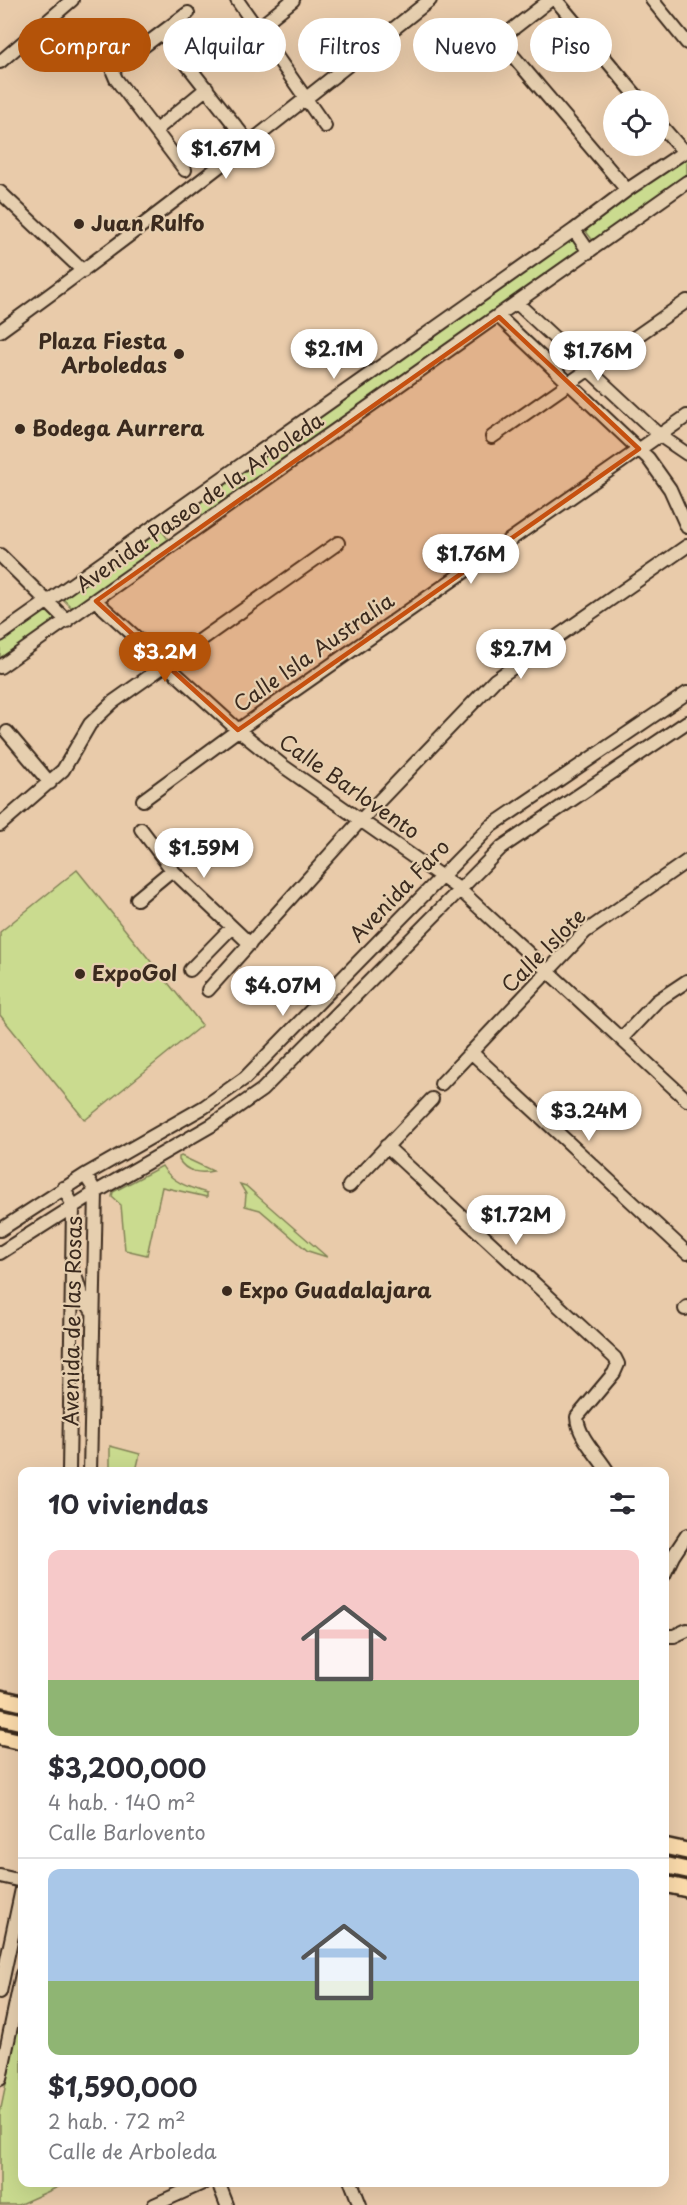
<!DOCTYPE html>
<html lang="es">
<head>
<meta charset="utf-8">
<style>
  body { margin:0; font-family:"Playpen Sans",sans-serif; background:#f7f7f7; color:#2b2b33; height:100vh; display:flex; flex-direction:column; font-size:22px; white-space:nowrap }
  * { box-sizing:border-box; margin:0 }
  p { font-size:20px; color:#7c7c81 }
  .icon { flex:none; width:33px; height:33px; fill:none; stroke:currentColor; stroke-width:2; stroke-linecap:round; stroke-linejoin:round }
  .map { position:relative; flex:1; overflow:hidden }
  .drawer { position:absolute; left:18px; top:1467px; width:651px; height:720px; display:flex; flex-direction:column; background:#fff; border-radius:12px; box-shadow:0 6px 24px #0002 }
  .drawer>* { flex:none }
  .hud { position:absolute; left:18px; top:18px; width:651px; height:54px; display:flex; gap:12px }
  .buttons { position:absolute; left:603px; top:90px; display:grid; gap:12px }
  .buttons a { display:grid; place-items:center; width:66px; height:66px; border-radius:50%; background:#fff; box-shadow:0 6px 24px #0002; font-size:30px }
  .price { position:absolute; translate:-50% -51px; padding:0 14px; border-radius:21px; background:#fff; color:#222; font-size:20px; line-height:39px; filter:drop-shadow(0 2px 3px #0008) }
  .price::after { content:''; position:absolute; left:50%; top:36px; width:18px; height:14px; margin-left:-9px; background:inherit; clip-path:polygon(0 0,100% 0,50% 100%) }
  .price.active { background:#b45309; color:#fff }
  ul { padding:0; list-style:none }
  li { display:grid; align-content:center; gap:12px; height:318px; padding:0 30px }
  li+li { border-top:2px solid #e1e1e2 }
  li span { display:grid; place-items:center; height:186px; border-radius:12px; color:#555 }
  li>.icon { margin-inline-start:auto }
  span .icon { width:108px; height:108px; fill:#fffc; stroke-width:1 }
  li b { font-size:26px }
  h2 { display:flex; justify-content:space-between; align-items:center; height:72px; padding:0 30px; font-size:26px }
  .chip { padding:0 21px; border-radius:27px; background:#fff; box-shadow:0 6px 24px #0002; font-size:21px; line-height:54px }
  .chip.active { background:#b45309; color:#fff }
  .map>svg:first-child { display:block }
</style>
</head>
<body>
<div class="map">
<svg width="687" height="2205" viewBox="0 0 687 2205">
  <rect width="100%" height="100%" fill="#e9cbaa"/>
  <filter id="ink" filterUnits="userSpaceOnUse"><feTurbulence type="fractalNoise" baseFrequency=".0167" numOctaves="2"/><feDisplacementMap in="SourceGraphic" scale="12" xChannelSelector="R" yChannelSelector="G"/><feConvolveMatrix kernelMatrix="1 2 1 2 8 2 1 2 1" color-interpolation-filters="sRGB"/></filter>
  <g filter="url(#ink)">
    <path fill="#cadb8f" stroke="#828256" stroke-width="1.5" d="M 687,156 L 687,176 L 594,242 L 584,229 Z
      M 571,238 L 581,252 L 204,517 L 194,504 Z
      M 160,528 L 170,542 L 74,610 L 62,598 Z
      M 46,609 L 57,621 L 0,661 L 0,641 Z
      M 77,870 L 202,1025 L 85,1120 L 0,1015 L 0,932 Z
      M 181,1156 L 213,1171 C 200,1174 186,1172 179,1160 L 179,1157 Z
      M 162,1166 C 171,1182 190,1188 207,1193 L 207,1197 L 162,1187 L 147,1255 L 125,1250 L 121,1205 L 112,1197 L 113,1192 Z
      M 240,1184 L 246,1186 L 327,1257 L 308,1251 L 260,1210 L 245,1206 L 246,1194 Z
      M 110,1446 L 140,1454 L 136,1471 L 110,1471 Z
      M 22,2007 L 22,2182 L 67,2183 L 18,2205 L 0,2205 L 0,2113 Z"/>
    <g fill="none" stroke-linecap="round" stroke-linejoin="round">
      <defs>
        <path id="minor" d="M 237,0 L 325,126
          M 550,0 L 505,35 L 502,43 L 627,190
          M 556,0 L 640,100
          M 652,0 L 687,43
          M 257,29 L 293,0
          M 162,33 L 249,143
          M 0,62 L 72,0
          M 658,122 L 684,152
          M 156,130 L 207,88
          M 185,170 L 116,79 L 113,72 L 116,67 L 188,13
          M 0,192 L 83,271
          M 574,230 L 589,252
          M 518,304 L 659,435 L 687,454
          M 499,317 L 648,458 L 670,489 L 687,527
          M 0,331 C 147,225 288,113 430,0
          M 492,437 L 687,301
          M 0,555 L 67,621
          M 96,601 L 238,730 L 283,766 L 459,889 L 687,1100
          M 0,635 L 574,230 L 627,190 L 687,150
          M 0,667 L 687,182
          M 7,732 L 50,783
          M 143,800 L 238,730 L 687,416
          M 0,825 L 63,770 L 90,724 L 113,702 L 338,543
          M 141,829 L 172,870 L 250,944
          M 137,899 L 172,870
          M 190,970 L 232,927
          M 208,990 L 360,821 L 495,680 L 687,546
          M 621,1039 L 657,1001 L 687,981
          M 471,1052 L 687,1253
          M 441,1084 L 585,932 L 687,861
          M 386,1146 L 615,1358 L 618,1364 L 614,1373 L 577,1417 C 578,1437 598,1455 608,1472
          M 85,1175 L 96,1192 L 90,1472
          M 349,1186 L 432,1099
          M 63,1188 L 73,1205 L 69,1472
          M 0,1230 L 85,1175 L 204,1107 L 245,1078 L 491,826 L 687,693
          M 0,1253 L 96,1192 L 212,1125 L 262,1090 L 502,847 L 687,722
          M 75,1275 L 81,1294 L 92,1311
          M 685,1309 L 687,1307
          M 664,1575 L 673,1556 L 687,1535
          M 664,1636 L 674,1636 L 687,1630
          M 0,1876 L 22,1881
          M 0,1992 L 22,1889
          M 0,2079 L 22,1974
          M 218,2182 L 227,2205
          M 351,2182 L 360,2205
          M 154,2205 L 205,2182"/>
        <path id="major" d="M 0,1698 L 22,1703
          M 0,1717 L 22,1722
          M 0,1737 L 22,1742
          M 664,1846 L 687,1851
          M 664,1865 L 687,1870
          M 664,1884 L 687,1889"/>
      </defs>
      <use href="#minor" stroke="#3b2a1e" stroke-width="16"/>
      <use href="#major" stroke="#3b2a1e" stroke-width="20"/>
      <use href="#minor" stroke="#e6cfaf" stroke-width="12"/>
      <use href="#major" stroke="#fcdcac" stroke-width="15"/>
    </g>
  </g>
  <path fill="#c55010" fill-opacity="0.2" stroke="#c55010" stroke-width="4.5" stroke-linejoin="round" d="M 499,317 L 639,449 L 238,730 L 96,601 Z"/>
  <g fill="#3b2a1e" stroke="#e6cfaf" stroke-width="2">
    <circle cx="79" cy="224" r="6"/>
    <circle cx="179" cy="354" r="6"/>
    <circle cx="20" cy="429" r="6"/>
    <circle cx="80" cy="974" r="6"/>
    <circle cx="227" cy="1291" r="6"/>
  </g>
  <g text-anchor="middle" stroke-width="4.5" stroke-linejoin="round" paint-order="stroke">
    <g font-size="21" font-weight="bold" fill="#3b2a1e" stroke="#e6cfaf" text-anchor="start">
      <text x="91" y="231">Juan Rulfo</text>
      <text x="167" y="349" text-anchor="end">Plaza Fiesta<tspan x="167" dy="24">Arboledas</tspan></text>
      <text x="32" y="436">Bodega Aurrera</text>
      <text x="92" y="981">ExpoGol</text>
      <text x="239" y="1298">Expo Guadalajara</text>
    </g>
    <g font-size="21" fill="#3b2a1e" stroke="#e6cfaf">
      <text transform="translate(200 503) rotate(-35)" y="7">Avenida Paseo de la Arboleda</text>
      <text transform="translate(314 653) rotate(-35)" y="7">Calle Isla Australia</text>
      <text transform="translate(349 787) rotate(35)" y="7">Calle Barlovento</text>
      <text transform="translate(400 891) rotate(-46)" y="7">Avenida Faro</text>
      <text transform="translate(544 951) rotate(-45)" y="7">Calle Islote</text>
      <text transform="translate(73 1321) rotate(-89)" y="7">Avenida de las Rosas</text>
    </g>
  </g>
</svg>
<div class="buttons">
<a><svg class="icon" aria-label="locate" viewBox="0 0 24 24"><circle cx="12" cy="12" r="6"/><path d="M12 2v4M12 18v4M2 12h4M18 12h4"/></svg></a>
</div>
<b class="price" style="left:226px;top:180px">$1.67M</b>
<b class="price" style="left:334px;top:380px">$2.1M</b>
<b class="price" style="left:598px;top:382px">$1.76M</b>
<b class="price" style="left:471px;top:585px">$1.76M</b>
<b class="price" style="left:521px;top:680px">$2.7M</b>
<b class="price active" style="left:165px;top:683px">$3.2M</b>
<b class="price" style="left:204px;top:879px">$1.59M</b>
<b class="price" style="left:283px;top:1017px">$4.07M</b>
<b class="price" style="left:589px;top:1142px">$3.24M</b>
<b class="price" style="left:516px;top:1246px">$1.72M</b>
<div class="hud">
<a class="chip active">Comprar</a>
<a class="chip">Alquilar</a>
<a class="chip">Filtros</a>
<a class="chip">Nuevo</a>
<a class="chip">Piso</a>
</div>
<section class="drawer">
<h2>10 viviendas<svg class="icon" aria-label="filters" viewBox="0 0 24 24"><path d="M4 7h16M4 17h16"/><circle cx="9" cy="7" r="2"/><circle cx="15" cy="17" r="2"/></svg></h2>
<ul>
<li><span style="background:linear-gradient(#f6c9c9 70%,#8fb573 0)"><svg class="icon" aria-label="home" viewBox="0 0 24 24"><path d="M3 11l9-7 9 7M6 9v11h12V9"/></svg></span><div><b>$3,200,000</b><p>4 hab. · 140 m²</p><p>Calle Barlovento</p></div></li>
<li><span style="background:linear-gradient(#a9c7e8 60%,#8fb573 0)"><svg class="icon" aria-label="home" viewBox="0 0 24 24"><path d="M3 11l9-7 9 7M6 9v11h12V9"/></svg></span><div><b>$1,590,000</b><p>2 hab. · 72 m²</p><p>Calle de Arboleda</p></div></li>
</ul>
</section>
</div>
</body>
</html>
